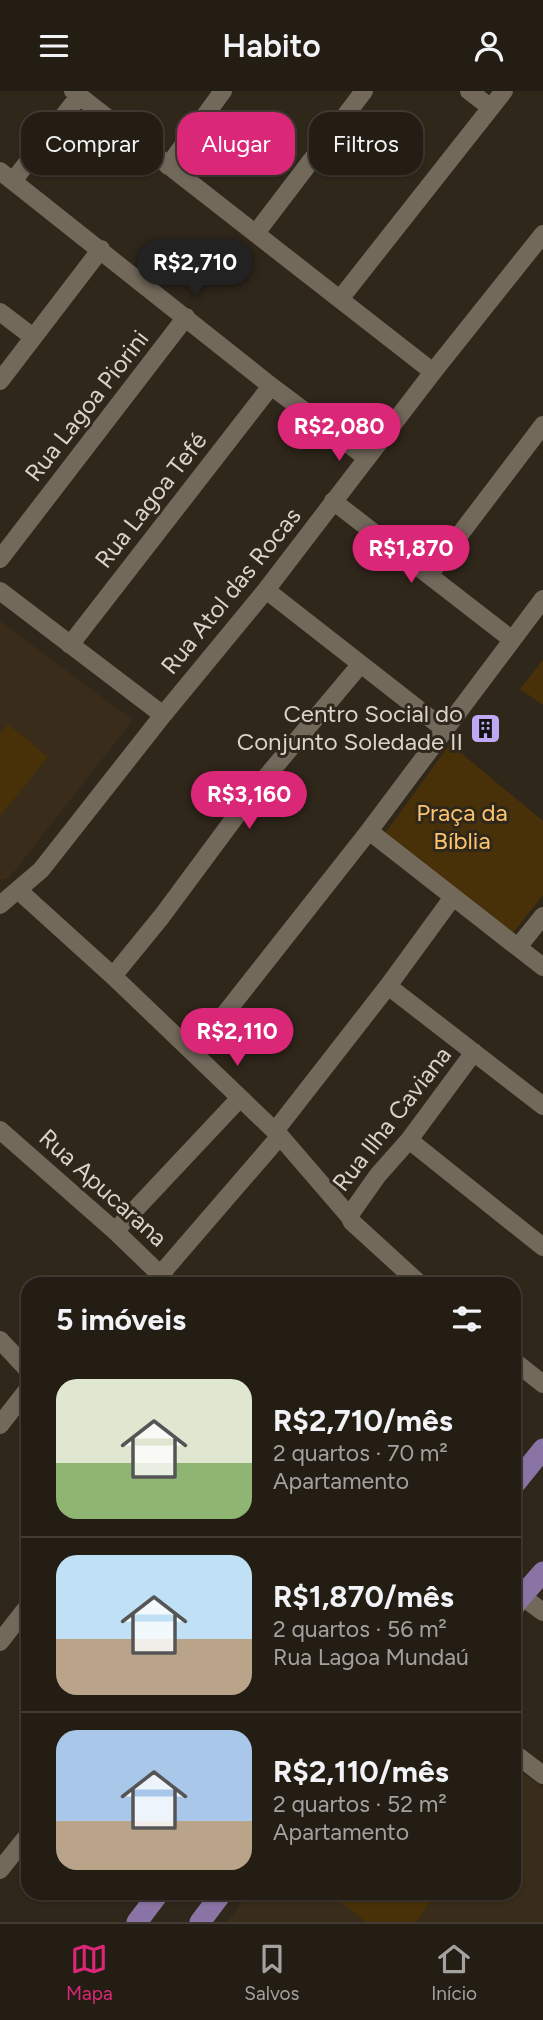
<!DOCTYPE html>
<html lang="pt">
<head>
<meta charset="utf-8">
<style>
  body { margin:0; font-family:Figtree,sans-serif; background:#302a22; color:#f1f3f6; height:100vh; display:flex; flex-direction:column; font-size:26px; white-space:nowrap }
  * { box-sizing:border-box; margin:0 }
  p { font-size:23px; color:#a3a2a0 }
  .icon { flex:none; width:38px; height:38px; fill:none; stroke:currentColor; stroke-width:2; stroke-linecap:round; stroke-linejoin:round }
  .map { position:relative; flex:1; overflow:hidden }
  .drawer { position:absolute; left:21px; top:1186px; width:500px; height:623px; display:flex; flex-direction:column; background:#241d14; border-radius:21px; box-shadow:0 2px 5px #0004,0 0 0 2px #413b34 }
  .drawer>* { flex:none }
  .guide { position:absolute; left:21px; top:21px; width:502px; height:63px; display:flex; gap:14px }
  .price { position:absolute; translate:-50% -60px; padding:0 16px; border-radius:24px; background:#db2777; color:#fff; font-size:23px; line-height:46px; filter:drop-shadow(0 2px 4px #0008) }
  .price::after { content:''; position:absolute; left:50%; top:42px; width:21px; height:16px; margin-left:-10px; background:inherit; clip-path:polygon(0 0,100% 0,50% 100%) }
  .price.on { background:#222; color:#fff }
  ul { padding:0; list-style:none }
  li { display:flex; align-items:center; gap:21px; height:175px; padding:0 35px }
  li+li { border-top:2px solid #413b34 }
  li span { display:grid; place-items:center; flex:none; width:196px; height:140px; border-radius:21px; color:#555 }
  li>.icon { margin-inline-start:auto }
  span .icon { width:84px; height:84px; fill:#fffc; stroke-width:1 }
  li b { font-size:30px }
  h2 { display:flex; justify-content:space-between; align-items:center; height:84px; padding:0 35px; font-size:30px }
  .tag { padding:0 24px; border-radius:21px; background:#241d14; box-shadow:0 2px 5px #0004,0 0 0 2px #413b34; font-size:24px; line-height:63px }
  .tag.on { background:#db2777; color:#fff }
  header { display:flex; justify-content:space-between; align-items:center; height:91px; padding:0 35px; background:#241d14; font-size:32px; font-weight:600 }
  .menu { display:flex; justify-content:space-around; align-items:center; height:98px; border-top:2px solid #413b34; background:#241d14; font-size:19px; color:#a3a2a0 }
  .menu a { display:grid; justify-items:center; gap:4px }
  .menu .on { color:#db2777 }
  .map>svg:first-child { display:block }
</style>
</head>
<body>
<header><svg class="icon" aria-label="menu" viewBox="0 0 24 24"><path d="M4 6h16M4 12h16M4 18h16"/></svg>Habito<svg class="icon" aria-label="person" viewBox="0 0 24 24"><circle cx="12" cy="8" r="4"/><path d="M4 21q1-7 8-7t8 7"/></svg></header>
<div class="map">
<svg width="543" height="1831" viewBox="0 0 543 1831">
  <rect width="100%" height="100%" fill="#30271b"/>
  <path fill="#392c1a" d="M 0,530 L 133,629 L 9,787 L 0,789 Z
    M 515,1676 L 543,1697 L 543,1831 L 227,1831 L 249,1803 L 514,1802 Z"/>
  <path fill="#483108" d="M 543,569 L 543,614 L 520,598 Z
    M 8,633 L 48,666 L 0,725 L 0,643 Z
    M 450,653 L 543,730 L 543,804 L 512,843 L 383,745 Z
    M 428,1803 L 433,1807 L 416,1831 L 366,1831 L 330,1803 Z"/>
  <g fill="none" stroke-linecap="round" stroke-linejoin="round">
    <path stroke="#73695b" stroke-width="18" d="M 73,0 L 433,281
      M 469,0 L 491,17
      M 168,75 L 223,0
      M 0,80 L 271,295 L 367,367
      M 13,90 L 79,5
      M 256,142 L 364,0
      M 340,208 L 504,0
      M 0,221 L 33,246
      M 0,290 L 101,158
      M 333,410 L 511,548
      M 0,468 L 186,226
      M 429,484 L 543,334
      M 266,499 L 444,638
      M 0,500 L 163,624
      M 70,554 L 271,295
      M 369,740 L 543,876
      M 18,799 L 113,885 L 280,1045 L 349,1125 L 352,1131 L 421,1194
      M 0,814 L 41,779 L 163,624 L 266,499 L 433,281 L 543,143
      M 518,856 L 543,825
      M 113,885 L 162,825 L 256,698 L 360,574
      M 388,895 L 543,1015
      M 194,962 L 369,740 L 543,508
      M 0,1039 L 115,1140 L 171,1194
      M 275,1040 L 388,895 L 453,806
      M 409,1049 L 543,1156
      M 349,1125 L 378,1084 L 409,1049 L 474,961
      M 115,1140 L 240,1007
      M 161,1183 L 280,1045
      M 0,1249 L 28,1279
      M 514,1270 L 543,1293
      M 0,1334 L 28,1298
      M 515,1517 L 523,1506 L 543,1521
      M 0,1551 L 28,1515
      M 514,1662 L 543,1684
      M 0,1779 L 28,1744"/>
    <path stroke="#8a74a5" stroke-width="21" d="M 514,1394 L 543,1358
      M 514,1514 L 543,1481
      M 137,1831 L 159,1802
      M 200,1831 L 222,1802"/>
  </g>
  <defs>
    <symbol id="building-square" viewBox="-11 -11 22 22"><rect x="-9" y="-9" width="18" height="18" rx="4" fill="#bfa9f4" stroke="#30271b"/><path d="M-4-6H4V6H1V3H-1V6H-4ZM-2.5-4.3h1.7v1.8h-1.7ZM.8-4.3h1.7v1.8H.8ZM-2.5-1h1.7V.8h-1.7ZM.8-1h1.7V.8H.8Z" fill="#111"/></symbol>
  </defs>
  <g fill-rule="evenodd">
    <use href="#building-square" x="468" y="620" width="35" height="35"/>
  </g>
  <g text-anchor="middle" stroke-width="6" stroke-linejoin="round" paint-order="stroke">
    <g font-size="24" fill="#d9d3cb" stroke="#30271b">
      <text transform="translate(87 315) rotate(-52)" y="8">Rua Lagoa Piorini</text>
      <text transform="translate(151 409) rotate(-52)" y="8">Rua Lagoa Tefé</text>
      <text transform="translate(231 500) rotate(-51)" y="8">Rua Atol das Rocas</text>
      <text transform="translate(392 1028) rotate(-52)" y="8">Rua Ilha Caviana</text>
      <text transform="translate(103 1097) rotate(42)" y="8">Rua Apucarana</text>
    </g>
    <g font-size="24" fill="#d9d3cb" stroke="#30271b" text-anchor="end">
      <text x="463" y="631">Centro Social do<tspan x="463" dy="28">Conjunto Soledade II</tspan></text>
    </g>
    <g font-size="24" fill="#fcc46e" stroke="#30271b">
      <text x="462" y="730">Praça da<tspan x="462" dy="28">Bíblia</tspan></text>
    </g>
  </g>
</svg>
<b class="price on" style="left:195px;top:208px">R$2,710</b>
<b class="price" style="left:339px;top:372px">R$2,080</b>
<b class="price" style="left:411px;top:494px">R$1,870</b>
<b class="price" style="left:249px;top:740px">R$3,160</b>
<b class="price" style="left:237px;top:977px">R$2,110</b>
<div class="guide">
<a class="tag">Comprar</a>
<a class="tag on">Alugar</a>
<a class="tag">Filtros</a>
</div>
<section class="drawer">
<h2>5 imóveis<svg class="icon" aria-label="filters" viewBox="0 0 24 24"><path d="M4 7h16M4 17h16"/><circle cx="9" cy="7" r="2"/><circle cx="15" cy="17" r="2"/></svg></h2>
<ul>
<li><span style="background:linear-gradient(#dfe7d0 60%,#8fb573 0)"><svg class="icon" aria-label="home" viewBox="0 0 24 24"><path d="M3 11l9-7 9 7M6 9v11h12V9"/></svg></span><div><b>R$2,710/mês</b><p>2 quartos · 70 m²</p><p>Apartamento</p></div></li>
<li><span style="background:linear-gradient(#bfe0f5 60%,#b9a48a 0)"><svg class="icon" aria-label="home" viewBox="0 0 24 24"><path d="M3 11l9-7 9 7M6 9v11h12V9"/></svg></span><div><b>R$1,870/mês</b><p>2 quartos · 56 m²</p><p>Rua Lagoa Mundaú</p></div></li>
<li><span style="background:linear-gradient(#a9c7e8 65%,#b9a48a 0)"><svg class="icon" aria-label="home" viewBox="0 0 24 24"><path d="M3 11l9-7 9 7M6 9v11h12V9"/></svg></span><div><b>R$2,110/mês</b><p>2 quartos · 52 m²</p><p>Apartamento</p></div></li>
</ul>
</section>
</div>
<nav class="menu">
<a class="on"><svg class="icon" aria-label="map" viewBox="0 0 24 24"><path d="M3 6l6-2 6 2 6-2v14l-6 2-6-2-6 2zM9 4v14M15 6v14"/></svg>Mapa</a>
<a><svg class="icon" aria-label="saved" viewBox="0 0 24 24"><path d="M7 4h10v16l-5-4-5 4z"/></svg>Salvos</a>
<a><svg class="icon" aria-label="home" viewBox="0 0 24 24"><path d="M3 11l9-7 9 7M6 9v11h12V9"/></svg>Início</a>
</nav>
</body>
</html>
